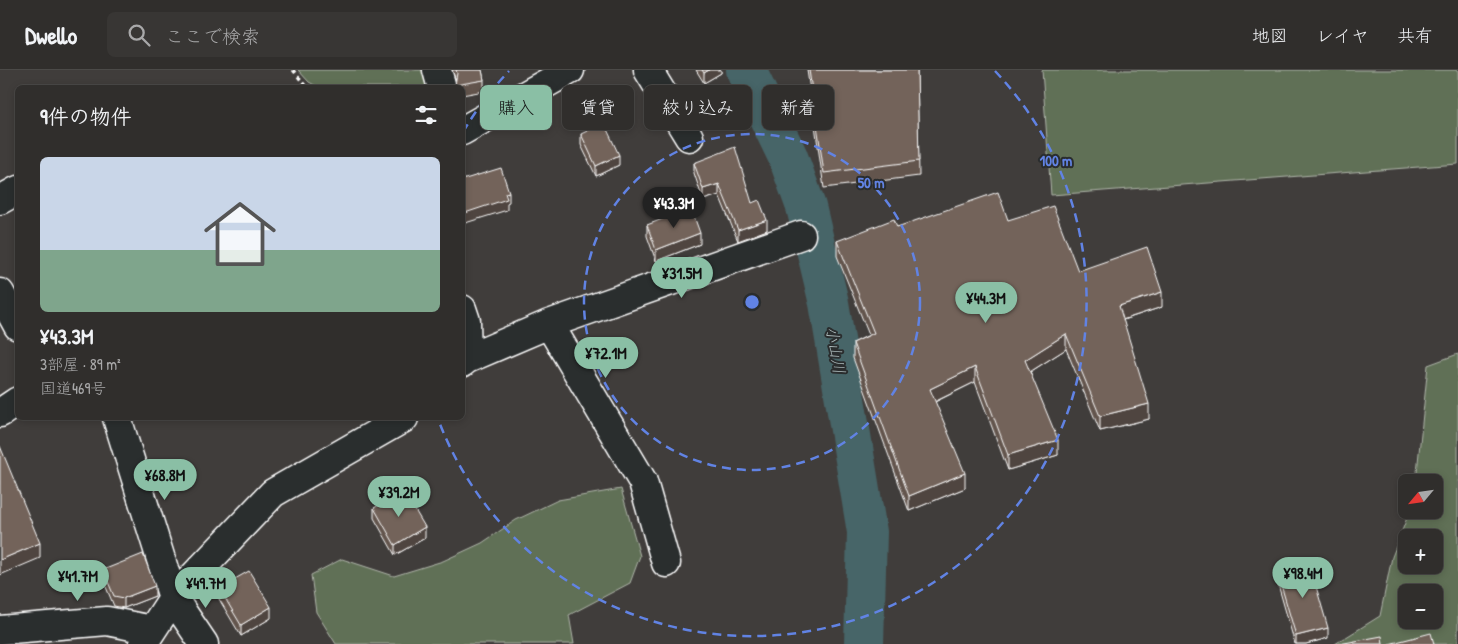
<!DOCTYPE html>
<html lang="ja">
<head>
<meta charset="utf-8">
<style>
  body { margin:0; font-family:"Patrick Hand","Klee One",sans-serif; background:#383634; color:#f1f3f6; height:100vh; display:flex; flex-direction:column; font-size:19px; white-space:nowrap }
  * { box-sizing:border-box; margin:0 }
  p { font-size:16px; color:#a8a8a9 }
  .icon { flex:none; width:28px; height:28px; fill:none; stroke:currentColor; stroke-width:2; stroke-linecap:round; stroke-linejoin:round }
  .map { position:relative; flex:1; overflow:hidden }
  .drawer { position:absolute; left:15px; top:15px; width:450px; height:335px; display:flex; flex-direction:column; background:#302e2c; border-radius:8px; box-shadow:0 2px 8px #0003,0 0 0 1px #4b4a48 }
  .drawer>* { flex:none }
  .top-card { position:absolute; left:480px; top:15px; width:475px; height:45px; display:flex; gap:10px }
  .needle { width:32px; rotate:241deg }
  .tools { position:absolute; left:1398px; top:404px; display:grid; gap:10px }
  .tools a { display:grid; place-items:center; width:45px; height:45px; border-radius:8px; background:#302e2c; box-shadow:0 2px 8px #0003,0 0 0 1px #4b4a48; font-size:25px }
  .price { position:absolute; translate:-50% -42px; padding:0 11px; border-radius:18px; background:#8abfa5; color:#111; font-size:16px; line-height:32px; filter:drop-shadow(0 1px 2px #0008) }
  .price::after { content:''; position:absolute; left:50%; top:30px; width:15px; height:11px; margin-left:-8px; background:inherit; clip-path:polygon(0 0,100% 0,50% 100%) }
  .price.active { background:#222; color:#fff }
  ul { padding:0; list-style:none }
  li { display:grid; align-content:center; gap:10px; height:265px; padding:0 25px }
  li span { display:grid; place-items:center; height:155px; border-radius:8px; color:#555 }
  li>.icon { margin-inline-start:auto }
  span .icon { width:90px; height:90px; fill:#fffc; stroke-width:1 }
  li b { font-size:21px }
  h2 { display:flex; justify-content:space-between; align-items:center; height:60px; padding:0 25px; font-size:21px }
  .chip { padding:0 18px; border-radius:8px; background:#302e2c; box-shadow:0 2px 8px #0003,0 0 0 1px #4b4a48; font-size:18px; line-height:45px }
  .chip.active { background:#8abfa5; color:#111 }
  header { display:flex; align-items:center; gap:30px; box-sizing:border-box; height:70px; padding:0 25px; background:#302e2c; border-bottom:1px solid #4b4a48 }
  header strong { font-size:24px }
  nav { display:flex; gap:28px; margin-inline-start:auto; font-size:18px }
  .search { width:350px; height:45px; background:#383634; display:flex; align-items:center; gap:12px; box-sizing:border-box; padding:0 18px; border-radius:8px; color:#a8a8a9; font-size:19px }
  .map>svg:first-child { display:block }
</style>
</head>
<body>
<header>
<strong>Dwello</strong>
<div class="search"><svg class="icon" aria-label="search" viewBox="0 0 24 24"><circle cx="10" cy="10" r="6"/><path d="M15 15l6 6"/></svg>ここで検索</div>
<nav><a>地図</a><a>レイヤ</a><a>共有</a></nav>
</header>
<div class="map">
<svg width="1458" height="574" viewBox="0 0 1458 574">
  <rect width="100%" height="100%" fill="#403d3b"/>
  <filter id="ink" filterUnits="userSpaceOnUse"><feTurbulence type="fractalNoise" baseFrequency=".02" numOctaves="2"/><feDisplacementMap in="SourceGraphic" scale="10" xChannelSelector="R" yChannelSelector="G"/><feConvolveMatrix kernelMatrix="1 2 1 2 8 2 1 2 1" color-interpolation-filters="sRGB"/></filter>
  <g filter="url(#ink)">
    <path fill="#616f57" stroke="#b0b7ab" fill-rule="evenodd" d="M 298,0 L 426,0 L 426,17 L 318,17 L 309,12 Z
      M 1042,0 L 1458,0 L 1458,94 L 1051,125 Z
      M 1458,284 L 1458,574 L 1335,574 L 1380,546 L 1392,487 L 1410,440 L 1434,440 L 1434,412 L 1416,412 L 1428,295 ZM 1406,468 L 1434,468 L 1434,495 L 1406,495 ZM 1406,522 L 1434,522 L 1434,550 L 1406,550 Z
      M 621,419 L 640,486 L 630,513 L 569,545 L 574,574 L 336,574 L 316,542 L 311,505 L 342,489 L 394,506 L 443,491 L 482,473 L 516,450 L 558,430 Z"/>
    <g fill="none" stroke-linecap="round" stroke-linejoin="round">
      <path stroke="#466568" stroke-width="40" d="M 746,0 L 788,87 L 806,137 L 829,233 L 867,462 L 864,574"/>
      <defs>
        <path id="street" d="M 437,0 L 442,18
          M 648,0 L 689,67
          M 0,130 L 18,120
          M 0,223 L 18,256
          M 462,239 L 466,251 L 467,289 L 462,293
          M 549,254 L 801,165
          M 467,289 L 549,254 L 643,412 L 666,493
          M 117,348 L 173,528 L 204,574
          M 0,560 L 107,551 L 152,560
          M 143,574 L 173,528 L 273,423 L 404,348"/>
        <path id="highway" d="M 462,61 L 570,0
          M 0,343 L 18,331"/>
      </defs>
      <use href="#street" stroke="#fff" stroke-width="31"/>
      <use href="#highway" stroke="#fff" stroke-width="31"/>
      <path stroke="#fff" stroke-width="3" stroke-dasharray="4 4" stroke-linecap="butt" d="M 293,0 L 307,18"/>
      <use href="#street" stroke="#2a2d2e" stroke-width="28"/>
      <use href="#highway" stroke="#2a2d2e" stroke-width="28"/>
    </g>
    <path fill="#63554d" stroke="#fff" d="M 452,0 L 482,0 L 484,10 L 484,21 L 462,25 L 462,18 L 455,18 L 456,10 Z
      M 696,0 L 721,0 L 721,3 L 704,13 Z
      M 807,0 L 917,0 L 919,106 L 824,118 Z
      M 581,64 L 619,95 L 596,106 L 581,75 Z
      M 694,93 L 752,133 L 767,160 L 738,171 L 719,125 L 703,130 L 694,103 Z
      M 1008,150 L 1078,201 L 1162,237 L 1123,250 L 1149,349 L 1100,361 L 1066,279 L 1030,302 L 1058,385 L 1008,400 L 975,312 L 935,332 L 965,418 L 909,441 L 853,288 L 853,273 L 869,265 L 837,186 L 837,171 L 897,157 Z
      M 647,155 L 700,174 L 656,191 L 647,166 Z
      M 374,438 L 425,468 L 395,485 L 374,448 Z
      M 103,500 L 155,526 L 124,538 L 114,536 L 103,510 Z
      M 1277,501 L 1328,568 L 1306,574 L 1295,574 L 1277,511 Z
      M 219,518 L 271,548 L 241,566 L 219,529 Z"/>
    <path fill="#50453f" stroke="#fff" d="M 709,0 L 721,0 L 721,3 L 704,13 L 704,3 Z
      M 619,85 L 619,95 L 596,106 L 596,96 Z
      M 719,114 L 719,125 L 703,130 L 703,119 Z
      M 509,122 L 509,132 L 507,133 L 507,140 L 462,154 L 462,144 Z
      M 767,150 L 767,160 L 738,171 L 738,160 Z
      M 700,163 L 700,174 L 656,191 L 656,180 Z
      M 1162,222 L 1162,237 L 1119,251 L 1119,236 Z
      M 1066,264 L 1066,279 L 1025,305 L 1025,290 Z
      M 975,297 L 975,312 L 930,334 L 930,319 Z
      M 1149,334 L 1149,349 L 1100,361 L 1100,346 Z
      M 1058,370 L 1058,385 L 1008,400 L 1008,385 Z
      M 965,403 L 965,418 L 909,441 L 909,426 Z
      M 425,457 L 425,468 L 395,485 L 395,475 Z
      M 40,473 L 40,488 L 0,505 L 0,490 Z
      M 155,516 L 155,526 L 124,538 L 124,528 Z
      M 271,537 L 271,548 L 241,566 L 241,555 Z
      M 1328,558 L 1328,568 L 1306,574 L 1296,574 L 1296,566 Z"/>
    <path fill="#73635a" stroke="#fff" d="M 456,0 L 482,0 L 484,10 L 455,15 L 457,3 Z
      M 702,0 L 709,0 L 704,3 Z
      M 809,0 L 917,0 L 919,91 L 824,103 Z
      M 604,53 L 619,85 L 596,96 L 581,64 Z
      M 735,77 L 752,133 L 759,130 L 767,150 L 738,160 L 719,114 L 703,119 L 694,93 Z
      M 501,98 L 509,122 L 505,123 L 507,129 L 462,144 L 462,110 Z
      M 998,122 L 1008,150 L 1053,136 L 1078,201 L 1147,177 L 1162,222 L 1119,236 L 1149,334 L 1100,346 L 1066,264 L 1025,290 L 1058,370 L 1008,385 L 975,297 L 930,319 L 965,403 L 909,426 L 853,273 L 874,263 L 837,171 L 894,149 L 897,157 Z
      M 691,138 L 700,163 L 656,180 L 647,155 Z
      M 0,376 L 40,473 L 0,490 Z
      M 403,420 L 425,457 L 395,475 L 374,438 Z
      M 143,484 L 155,516 L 124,528 L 114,526 L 103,500 Z
      M 1309,492 L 1328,558 L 1296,566 L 1277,501 Z
      M 249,501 L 271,537 L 241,555 L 219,518 Z
      M 1431,563 L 1434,574 L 1389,574 Z
      M 1382,566 L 1383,574 L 1339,574 Z"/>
  </g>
  <g fill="none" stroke="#6183e4" stroke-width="2.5" stroke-dasharray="9 6">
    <circle cx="752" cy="232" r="168"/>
    <path d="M463 62A335 335 0 0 1 509 1M995 1A335 335 0 1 1 438 349"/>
  </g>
  <g text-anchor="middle" stroke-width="4" stroke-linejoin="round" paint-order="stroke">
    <g font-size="16" font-style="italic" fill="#acbabb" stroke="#2a2d2e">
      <text transform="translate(836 280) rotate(80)" y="6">小山川</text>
    </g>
  </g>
  <circle cx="752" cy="232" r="8" fill="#6183e4" stroke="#2a2d2e" stroke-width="2.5"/>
  <g font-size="15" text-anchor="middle" font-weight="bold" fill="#6183e4" stroke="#2a2d2e" stroke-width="4" stroke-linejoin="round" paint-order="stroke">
    <text x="1056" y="96">100 m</text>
    <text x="871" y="118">50 m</text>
  </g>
</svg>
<div class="tools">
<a><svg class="needle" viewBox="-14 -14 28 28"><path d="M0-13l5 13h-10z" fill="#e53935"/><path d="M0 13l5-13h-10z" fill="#a8a8a9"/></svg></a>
<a>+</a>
<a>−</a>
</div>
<b class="price active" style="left:674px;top:159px">¥43.3M</b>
<b class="price" style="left:682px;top:229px">¥31.5M</b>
<b class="price" style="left:986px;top:254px">¥44.3M</b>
<b class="price" style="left:606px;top:309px">¥72.1M</b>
<b class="price" style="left:165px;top:431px">¥68.8M</b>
<b class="price" style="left:399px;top:448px">¥39.2M</b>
<b class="price" style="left:1303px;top:529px">¥98.4M</b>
<b class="price" style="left:78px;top:532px">¥41.7M</b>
<b class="price" style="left:206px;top:539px">¥49.7M</b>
<div class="top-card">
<a class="chip active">購入</a>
<a class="chip">賃貸</a>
<a class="chip">絞り込み</a>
<a class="chip">新着</a>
</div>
<section class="drawer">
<h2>9件の物件<svg class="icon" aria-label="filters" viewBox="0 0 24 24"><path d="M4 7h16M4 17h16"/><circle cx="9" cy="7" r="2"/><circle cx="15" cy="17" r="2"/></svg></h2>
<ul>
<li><span style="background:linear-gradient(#c9d6e8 60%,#7fa58c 0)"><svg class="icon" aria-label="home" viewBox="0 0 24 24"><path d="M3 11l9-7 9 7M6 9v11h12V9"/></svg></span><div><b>¥43.3M</b><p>3部屋 · 89 m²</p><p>国道469号</p></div></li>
</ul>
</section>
</div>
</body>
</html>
